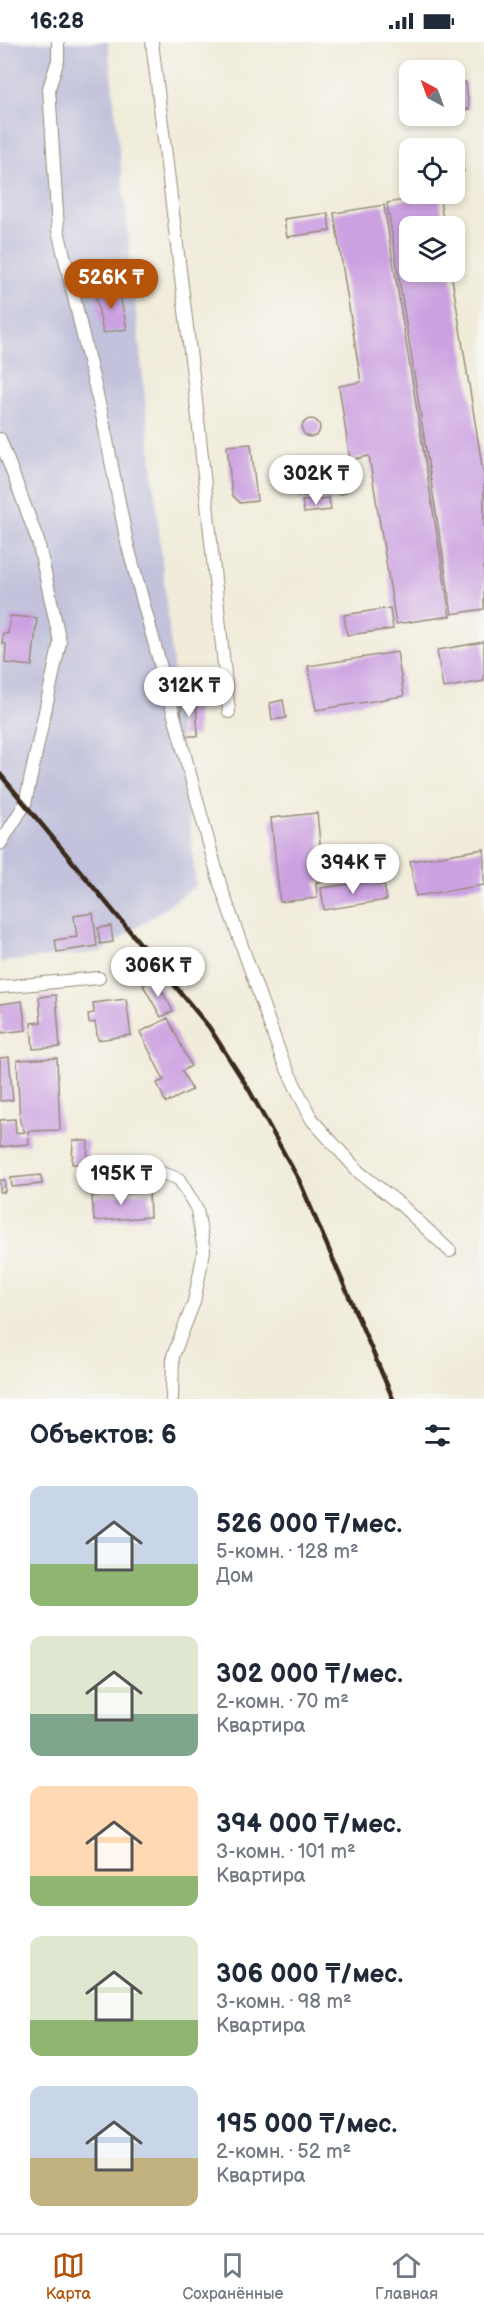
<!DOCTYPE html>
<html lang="ru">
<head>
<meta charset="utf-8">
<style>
  body { margin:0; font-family:"Balsamiq Sans",sans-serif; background:#f2f2f3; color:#1f2937; height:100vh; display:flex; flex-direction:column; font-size:22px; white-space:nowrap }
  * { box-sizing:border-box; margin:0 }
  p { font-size:20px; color:#747a83 }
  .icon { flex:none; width:33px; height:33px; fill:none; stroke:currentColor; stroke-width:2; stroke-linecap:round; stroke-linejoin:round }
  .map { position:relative; height:1357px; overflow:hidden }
  .drawer { display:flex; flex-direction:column; background:#fff; flex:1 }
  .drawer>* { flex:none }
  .needle { width:39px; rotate:319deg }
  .tools { position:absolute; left:399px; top:18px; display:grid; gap:12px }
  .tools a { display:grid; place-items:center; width:66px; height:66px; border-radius:12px; background:#fff; box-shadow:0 3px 9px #0003; font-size:30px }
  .price { position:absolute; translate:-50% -51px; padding:0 14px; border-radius:21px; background:#fff; color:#222; font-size:20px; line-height:39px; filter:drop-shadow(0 2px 3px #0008) }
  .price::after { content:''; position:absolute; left:50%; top:36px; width:18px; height:14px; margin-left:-9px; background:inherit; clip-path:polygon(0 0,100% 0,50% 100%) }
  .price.active { background:#b45309; color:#fff }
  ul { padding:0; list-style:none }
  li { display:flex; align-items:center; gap:18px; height:150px; padding:0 30px }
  li span { display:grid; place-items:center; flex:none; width:168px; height:120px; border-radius:12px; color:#555 }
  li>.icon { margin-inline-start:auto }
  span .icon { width:72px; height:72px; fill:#fffc; stroke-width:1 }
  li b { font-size:26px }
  h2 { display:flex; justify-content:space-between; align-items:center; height:72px; padding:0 30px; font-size:26px }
  .status { display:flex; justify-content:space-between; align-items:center; height:42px; padding:0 30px; background:#fff; direction:ltr }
  .status svg { height:16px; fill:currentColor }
  .dock { display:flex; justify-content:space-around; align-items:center; height:84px; border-top:2px solid #e0e1e3; background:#fff; font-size:16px; color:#747a83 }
  .dock a { display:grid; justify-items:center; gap:3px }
  .dock .active { color:#b45309 }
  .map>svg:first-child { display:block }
</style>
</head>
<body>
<div class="status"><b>16:28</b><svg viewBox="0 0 49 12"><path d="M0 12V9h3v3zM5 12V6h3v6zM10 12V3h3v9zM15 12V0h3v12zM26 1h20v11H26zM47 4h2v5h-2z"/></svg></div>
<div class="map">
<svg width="484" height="1357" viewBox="0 0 484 1357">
  <rect width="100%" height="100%" fill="#f6f6f2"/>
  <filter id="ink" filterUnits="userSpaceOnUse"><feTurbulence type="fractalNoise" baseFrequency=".0167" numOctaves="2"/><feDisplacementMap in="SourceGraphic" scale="12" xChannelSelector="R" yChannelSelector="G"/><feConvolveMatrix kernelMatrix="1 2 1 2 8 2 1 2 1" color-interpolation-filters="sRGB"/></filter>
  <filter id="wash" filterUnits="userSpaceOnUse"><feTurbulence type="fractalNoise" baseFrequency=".008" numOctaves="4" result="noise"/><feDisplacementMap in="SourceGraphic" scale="24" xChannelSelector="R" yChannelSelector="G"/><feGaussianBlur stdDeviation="1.35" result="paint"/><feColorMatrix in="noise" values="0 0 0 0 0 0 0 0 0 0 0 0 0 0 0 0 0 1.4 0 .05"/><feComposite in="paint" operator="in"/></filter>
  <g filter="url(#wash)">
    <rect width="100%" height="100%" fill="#f1ecda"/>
    <path fill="#c2c2dc" d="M 0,0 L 108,0 L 196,844 L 101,910 L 0,920 Z"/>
    <g id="blocks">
      <path fill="#cca1e1" d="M 466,40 L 469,67 L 454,69 L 454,41 Z
        M 460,115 L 464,130 L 454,133 L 454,116 Z
        M 439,152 L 444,184 L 410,184 L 410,230 L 451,230 L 484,436 L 484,567 L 452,572 L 387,161 Z
        M 384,163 L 450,574 L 396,582 L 369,414 L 350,418 L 339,344 L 361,340 L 334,171 Z
        M 328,171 L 330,189 L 287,195 L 284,177 Z
        M 118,244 L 127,287 L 103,291 L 95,249 Z
        M302 386a9 9 0 1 1 18 0a9 9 0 1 1-18 0Z
        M 251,402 L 257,459 L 240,461 L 232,453 L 227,404 Z
        M331 443a9 9 0 1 1 18 0a9 9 0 1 1-18 0Z
        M 315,441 L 316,453 L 298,455 L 297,443 Z
        M 329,456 L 331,468 L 304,471 L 302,459 Z
        M 390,566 L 393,587 L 347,593 L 344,573 Z
        M 10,574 L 37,576 L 32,624 L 5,621 L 6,602 L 2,602 L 3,591 L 8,592 Z
        M 484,600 L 484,639 L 443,646 L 437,608 Z
        M 397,610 L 404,654 L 316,668 L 308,624 Z
        M 196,657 L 198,694 L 182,694 L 181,658 Z
        M 283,658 L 286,676 L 272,678 L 270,661 Z
        M 317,771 L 321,811 L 326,811 L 329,839 L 316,840 L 317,856 L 280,860 L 271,776 Z
        M 484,807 L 484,843 L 416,854 L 410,819 Z
        M 377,838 L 377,844 L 384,843 L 387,858 L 324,868 L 321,846 Z
        M 93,871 L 97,904 L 57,910 L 55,898 L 77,895 L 74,874 Z
        M 111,884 L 113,900 L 100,902 L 98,886 Z
        M 155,936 L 173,969 L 161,975 L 143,943 Z
        M 56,953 L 60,1005 L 33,1007 L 31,981 L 41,980 L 39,955 Z
        M 126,957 L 131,993 L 98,998 L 95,980 L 89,981 L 88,972 L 94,971 L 93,961 Z
        M 22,959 L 26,988 L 2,991 L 0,962 Z
        M 168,976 L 191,1024 L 182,1029 L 192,1048 L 166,1061 L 157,1041 L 164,1038 L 140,990 Z
        M 9,1015 L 13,1058 L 0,1059 L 0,1016 Z
        M 57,1016 L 60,1088 L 28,1089 L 29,1102 L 0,1105 L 0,1078 L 15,1077 L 16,1091 L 25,1090 L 20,1080 L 17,1018 Z
        M 73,1098 L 88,1099 L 87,1122 L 72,1122 Z
        M 41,1133 L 42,1142 L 12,1145 L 11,1136 Z
        M 0,1138 L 5,1138 L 5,1150 L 0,1150 Z
        M 149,1150 L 150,1175 L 94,1179 L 92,1154 Z"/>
    </g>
  </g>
  <g filter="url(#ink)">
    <use href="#blocks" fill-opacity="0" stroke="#968b7c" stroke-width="1.5"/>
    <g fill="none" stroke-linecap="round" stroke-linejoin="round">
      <defs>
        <path id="lane" d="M 58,0 L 58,18 L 49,46 L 58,188 L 103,378 L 127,501 L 220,842 L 282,1017 L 312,1078 L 360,1131 L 401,1163 L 450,1209
          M 152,0 L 196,358 L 229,670
          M 0,397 L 38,499 L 60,600 L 25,762 L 0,802
          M 0,945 L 99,936
          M 92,1137 L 111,1129 L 153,1128 L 179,1137 L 197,1167 L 204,1209 L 194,1260 L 173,1314 L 172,1357"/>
      </defs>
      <use href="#lane" stroke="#968b7c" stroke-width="14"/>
      <use href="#lane" stroke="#fff" stroke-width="12"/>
      <path stroke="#3b2a1e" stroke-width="4.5" d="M 0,732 L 209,985 L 248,1046 L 299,1138 L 393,1357"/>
    </g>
  </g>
</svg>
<div class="tools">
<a><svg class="needle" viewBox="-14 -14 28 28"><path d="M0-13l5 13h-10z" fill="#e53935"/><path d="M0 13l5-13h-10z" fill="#747a83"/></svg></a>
<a><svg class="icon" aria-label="locate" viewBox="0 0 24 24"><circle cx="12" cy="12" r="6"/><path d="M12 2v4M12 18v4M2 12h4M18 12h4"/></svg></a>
<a><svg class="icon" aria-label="layers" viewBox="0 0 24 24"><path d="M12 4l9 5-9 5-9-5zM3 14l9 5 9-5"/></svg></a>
</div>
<b class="price active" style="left:111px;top:268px">526K ₸</b>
<b class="price" style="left:316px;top:464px">302K ₸</b>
<b class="price" style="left:189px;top:676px">312K ₸</b>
<b class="price" style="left:353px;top:853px">394K ₸</b>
<b class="price" style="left:158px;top:956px">306K ₸</b>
<b class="price" style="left:121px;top:1164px">195K ₸</b>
</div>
<section class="drawer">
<h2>Объектов: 6<svg class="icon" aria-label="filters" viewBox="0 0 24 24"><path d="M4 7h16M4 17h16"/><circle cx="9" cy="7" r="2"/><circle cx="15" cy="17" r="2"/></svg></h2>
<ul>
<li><span style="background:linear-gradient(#c9d6e8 65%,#8fb573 0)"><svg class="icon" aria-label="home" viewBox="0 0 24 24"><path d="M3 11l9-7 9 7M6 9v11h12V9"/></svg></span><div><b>526 000 ₸/мес.</b><p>5-комн. · 128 m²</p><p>Дом</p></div></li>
<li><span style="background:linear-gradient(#dfe7d0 65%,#7fa58c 0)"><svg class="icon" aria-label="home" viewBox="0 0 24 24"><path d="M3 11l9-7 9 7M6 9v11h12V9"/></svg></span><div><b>302 000 ₸/мес.</b><p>2-комн. · 70 m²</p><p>Квартира</p></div></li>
<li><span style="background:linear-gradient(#ffd9b3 75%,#8fb573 0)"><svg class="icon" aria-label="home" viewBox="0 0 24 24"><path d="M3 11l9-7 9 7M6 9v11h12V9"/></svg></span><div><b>394 000 ₸/мес.</b><p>3-комн. · 101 m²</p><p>Квартира</p></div></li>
<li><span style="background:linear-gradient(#dfe7d0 70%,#8fb573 0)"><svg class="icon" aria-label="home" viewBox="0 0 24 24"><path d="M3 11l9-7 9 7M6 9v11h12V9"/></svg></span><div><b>306 000 ₸/мес.</b><p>3-комн. · 98 m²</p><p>Квартира</p></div></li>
<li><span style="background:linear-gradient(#c9d6e8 60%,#c2b280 0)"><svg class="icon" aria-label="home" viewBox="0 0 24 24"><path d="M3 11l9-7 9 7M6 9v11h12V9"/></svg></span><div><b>195 000 ₸/мес.</b><p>2-комн. · 52 m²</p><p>Квартира</p></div></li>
</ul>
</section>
<nav class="dock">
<a class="active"><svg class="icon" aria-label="map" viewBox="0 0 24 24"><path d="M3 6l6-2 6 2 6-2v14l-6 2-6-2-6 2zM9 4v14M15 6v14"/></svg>Карта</a>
<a><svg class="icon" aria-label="saved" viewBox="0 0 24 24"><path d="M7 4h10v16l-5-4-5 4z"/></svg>Сохранённые</a>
<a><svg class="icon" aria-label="home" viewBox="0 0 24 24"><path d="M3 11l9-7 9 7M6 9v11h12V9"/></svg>Главная</a>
</nav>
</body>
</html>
